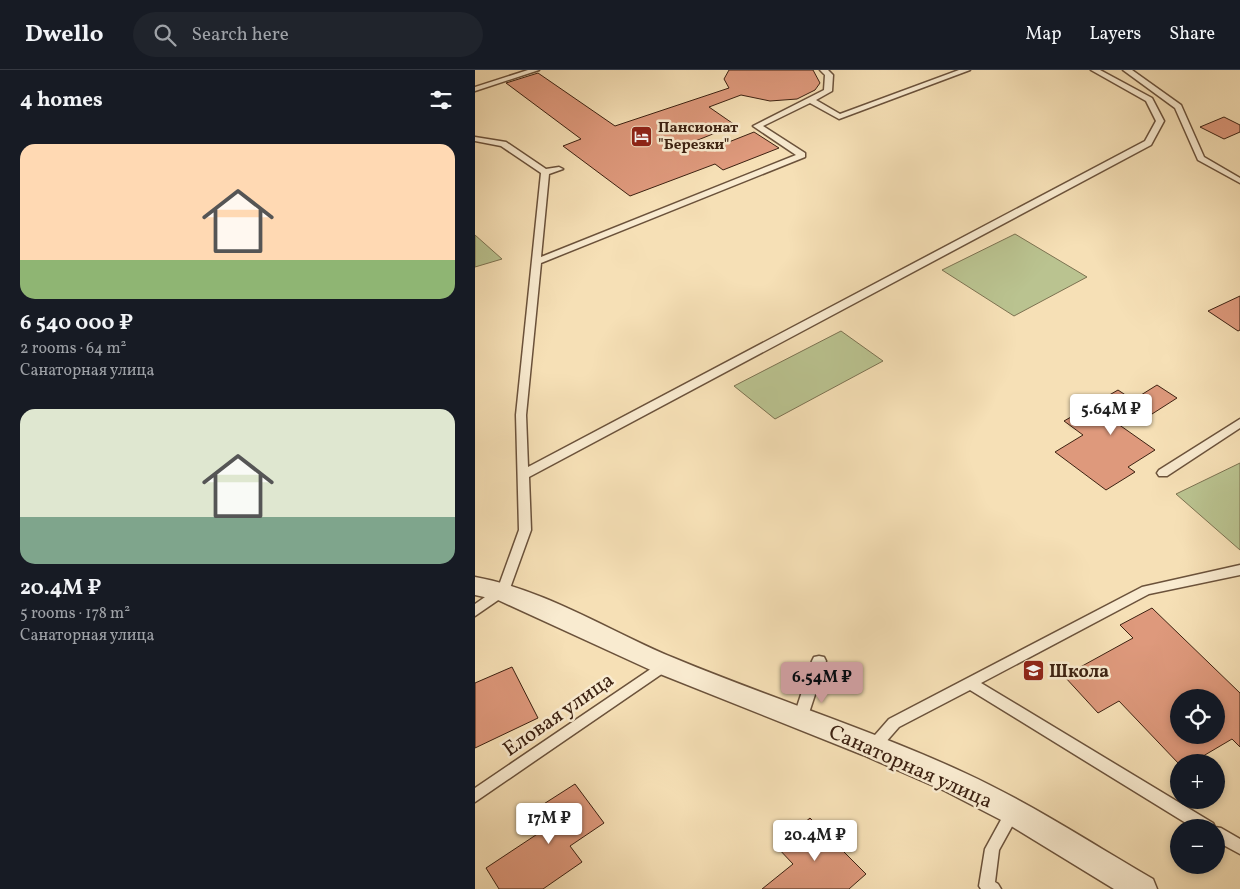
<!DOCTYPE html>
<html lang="en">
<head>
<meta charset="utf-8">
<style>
  body { margin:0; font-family:Vollkorn,serif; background:#20242c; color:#f1f3f6; height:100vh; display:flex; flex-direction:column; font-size:19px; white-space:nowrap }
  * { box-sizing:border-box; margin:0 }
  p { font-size:16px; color:#9ea1a6 }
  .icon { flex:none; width:28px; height:28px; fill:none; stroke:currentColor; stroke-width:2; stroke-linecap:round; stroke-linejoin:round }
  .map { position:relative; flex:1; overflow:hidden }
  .panel { display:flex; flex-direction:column; background:#171b24; width:475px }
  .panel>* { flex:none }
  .fabs { position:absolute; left:695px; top:619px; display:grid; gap:10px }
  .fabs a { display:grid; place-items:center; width:55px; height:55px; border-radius:50%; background:#171b24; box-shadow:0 2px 8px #0003; font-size:25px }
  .price { position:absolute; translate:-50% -42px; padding:0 11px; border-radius:5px; background:#fff; color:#222; font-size:16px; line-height:32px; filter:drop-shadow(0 1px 2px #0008) }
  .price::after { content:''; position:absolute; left:50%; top:30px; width:15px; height:11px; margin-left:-8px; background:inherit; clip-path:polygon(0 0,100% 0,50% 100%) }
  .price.current { background:#c59692; color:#111 }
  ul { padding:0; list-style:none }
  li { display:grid; align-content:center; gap:10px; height:265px; padding:0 20px }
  li span { display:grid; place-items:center; height:155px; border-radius:15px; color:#555 }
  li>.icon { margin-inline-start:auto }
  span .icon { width:90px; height:90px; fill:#fffc; stroke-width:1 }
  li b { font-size:21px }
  h2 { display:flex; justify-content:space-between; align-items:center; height:60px; padding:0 20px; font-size:21px }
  header { display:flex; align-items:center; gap:30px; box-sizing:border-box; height:70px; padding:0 25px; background:#171b24; border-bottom:1px solid #363941 }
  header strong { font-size:24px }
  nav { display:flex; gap:28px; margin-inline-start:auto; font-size:18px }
  .search { width:350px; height:45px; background:#20242c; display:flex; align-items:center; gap:12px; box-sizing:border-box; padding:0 18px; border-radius:28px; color:#9ea1a6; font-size:19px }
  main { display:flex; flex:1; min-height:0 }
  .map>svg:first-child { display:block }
</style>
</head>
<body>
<header>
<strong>Dwello</strong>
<div class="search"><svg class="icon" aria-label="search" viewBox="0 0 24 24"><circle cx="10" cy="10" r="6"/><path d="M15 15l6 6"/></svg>Search here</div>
<nav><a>Map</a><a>Layers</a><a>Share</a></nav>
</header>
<main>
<section class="panel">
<h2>4 homes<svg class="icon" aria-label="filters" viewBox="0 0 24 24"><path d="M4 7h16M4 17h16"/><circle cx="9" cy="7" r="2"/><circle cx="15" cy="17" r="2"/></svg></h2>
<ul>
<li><span style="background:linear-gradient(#ffd9b3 75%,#8fb573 0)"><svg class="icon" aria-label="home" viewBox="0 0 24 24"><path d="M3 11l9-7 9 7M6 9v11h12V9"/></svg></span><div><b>6 540 000 ₽</b><p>2 rooms · 64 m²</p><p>Санаторная улица</p></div></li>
<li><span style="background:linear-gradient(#dfe7d0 70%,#7fa58c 0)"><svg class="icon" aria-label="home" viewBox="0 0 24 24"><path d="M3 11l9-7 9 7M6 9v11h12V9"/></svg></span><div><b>20.4M ₽</b><p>5 rooms · 178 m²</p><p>Санаторная улица</p></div></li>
</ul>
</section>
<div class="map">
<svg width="765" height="819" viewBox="0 0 765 819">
  <rect width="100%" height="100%" fill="#f6e0b6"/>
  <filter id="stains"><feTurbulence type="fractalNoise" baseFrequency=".004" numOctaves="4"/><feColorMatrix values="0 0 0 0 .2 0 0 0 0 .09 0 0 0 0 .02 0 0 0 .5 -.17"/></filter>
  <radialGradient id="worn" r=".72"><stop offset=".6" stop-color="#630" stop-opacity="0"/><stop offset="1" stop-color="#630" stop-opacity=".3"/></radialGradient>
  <path fill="#bac390" stroke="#7c7251" d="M 540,164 L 612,207 L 539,246 L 467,200 Z
    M 0,165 L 27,189 L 0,197 Z
    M 366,261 L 408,291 L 300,349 L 259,316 Z
    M 765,393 L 765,480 L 701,424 Z"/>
  <path fill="#de997c" stroke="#3d2212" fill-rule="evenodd" d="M 254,0 L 338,0 L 345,13 L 340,20 L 322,29 L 295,31 L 266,25 L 234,37 L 260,55 L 218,72 L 231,81 L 279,62 L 304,78 L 248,100 L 240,94 L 155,126 L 88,76 L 106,69 L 31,13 L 63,3 L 140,56 L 254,18 L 249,9 Z
    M 749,47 L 765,55 L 765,62 L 749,69 L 725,57 Z
    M 765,226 L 765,260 L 763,261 L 733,241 Z
    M 682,315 L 702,328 L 677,344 L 669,339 L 643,354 L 680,380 L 653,397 L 660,402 L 631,420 L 580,382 L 608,365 L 589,351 L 643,320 L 658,330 Z
    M 677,538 L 765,623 L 765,677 L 757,669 L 718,692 L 704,694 L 644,631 L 623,643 L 589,606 L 658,568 L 645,555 ZM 704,628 L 741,628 L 741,665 L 704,665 Z
    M 37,597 L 63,648 L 0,678 L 0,613 Z
    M 100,714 L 129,753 L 95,776 L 107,792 L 68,819 L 24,819 L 11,798 L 76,755 L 64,737 Z
    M 335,748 L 391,804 L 374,819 L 287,819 L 318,794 L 301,776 Z"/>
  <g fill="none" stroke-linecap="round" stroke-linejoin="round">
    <defs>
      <path id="service" d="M 53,0 L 64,0 L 0,21 L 0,17 Z
        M 345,0 L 353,0 L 358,5 L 357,21 L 341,30 L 365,44 L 484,0 L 495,0 L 364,49 L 335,33 L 288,56 L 330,83 L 330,87 L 66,193 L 51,345 L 53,397 L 670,71 L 681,51 L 671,31 L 616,0 L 625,0 L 677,28 L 689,51 L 676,75 L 54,407 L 56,460 L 34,521 L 32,524 L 0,546 L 0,534 L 23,518 L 44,460 L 41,345 L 66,103 L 26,76 L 0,71 L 0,67 L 31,72 L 71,99 L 84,97 L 88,99 L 74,104 L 66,187 L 321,85 L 278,56 L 349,20 L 350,5 Z
        M 648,0 L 657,0 L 706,35 L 729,87 L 765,108 L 765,113 L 723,90 L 700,38 Z
        M 765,349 L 765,358 L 692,406 L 684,406 L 682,403 L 684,400 Z
        M 765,495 L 765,505 L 674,524 L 506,613 L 738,753 L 740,757 L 746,758 L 765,769 L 765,784 L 741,771 L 741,758 L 719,758 L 495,620 L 424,657 L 403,681 L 398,683 L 393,681 L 391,677 L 393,673 L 414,649 L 667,517 Z
        M 344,586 L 349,587 L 351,591 L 332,649 L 330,653 L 325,655 L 320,653 L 318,649 L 337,591 L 339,587 Z
        M 189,590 L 194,591 L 196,595 L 194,599 L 0,732 L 0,718 Z
        M 538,735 L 543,737 L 545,742 L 524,780 L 520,812 L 523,814 L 526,819 L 506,819 L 504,816 L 510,779 L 533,737 Z"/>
      <path id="minor" d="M 0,507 C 69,519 134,561 199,588 C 295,628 395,659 490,703 C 555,733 616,773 678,809 L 682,819 L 639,819 L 528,751 L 470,721 L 388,685 L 180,602 L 23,530 L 0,525 Z"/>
    </defs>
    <use href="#service" stroke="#6b523b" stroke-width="3"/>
    <use href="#minor" stroke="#6b523b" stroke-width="3"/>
    <use href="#service" fill="#f9ebd0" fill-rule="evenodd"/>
    <use href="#minor" fill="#f9ebd0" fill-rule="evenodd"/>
  </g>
  <defs>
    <symbol id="hotel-square" viewBox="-11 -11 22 22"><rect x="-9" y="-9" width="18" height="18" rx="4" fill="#8f2418" stroke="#f9ebd0"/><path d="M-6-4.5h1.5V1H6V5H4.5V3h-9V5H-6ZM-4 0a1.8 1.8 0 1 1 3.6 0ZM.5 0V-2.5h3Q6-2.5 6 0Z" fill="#fff"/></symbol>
    <symbol id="school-square" viewBox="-11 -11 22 22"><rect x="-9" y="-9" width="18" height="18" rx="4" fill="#8f2418" stroke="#f9ebd0"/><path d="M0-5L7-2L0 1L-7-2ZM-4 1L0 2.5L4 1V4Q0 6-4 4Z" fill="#fff"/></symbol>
  </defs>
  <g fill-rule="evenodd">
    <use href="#hotel-square" x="154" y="54" width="25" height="25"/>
    <use href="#school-square" x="546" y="588" width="25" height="25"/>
  </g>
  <g text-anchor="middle" stroke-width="5" stroke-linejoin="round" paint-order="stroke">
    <g font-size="15" font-weight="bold" fill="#3d2212" stroke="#f9ebd0" text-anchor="start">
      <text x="183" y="62">Пансионат<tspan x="183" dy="17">"Березки"</tspan></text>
    </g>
    <g font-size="18" font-weight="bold" fill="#3d2212" stroke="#f9ebd0" text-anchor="start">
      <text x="574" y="607">Школа</text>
    </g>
    <g font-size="21" fill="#3d2212" stroke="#f9ebd0">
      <text transform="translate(83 644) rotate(-35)" y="7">Еловая улица</text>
      <text transform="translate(436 696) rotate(24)" y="7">Санаторная улица</text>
    </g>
  </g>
  <rect width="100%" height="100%" filter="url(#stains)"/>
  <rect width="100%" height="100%" fill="url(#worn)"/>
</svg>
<div class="fabs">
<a><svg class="icon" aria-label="locate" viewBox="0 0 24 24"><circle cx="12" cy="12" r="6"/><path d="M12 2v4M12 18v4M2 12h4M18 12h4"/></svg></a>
<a>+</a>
<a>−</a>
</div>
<b class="price" style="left:636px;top:366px">5.64M ₽</b>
<b class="price current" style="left:347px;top:634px">6.54M ₽</b>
<b class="price" style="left:74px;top:775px">17M ₽</b>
<b class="price" style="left:340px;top:792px">20.4M ₽</b>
</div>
</main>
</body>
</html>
